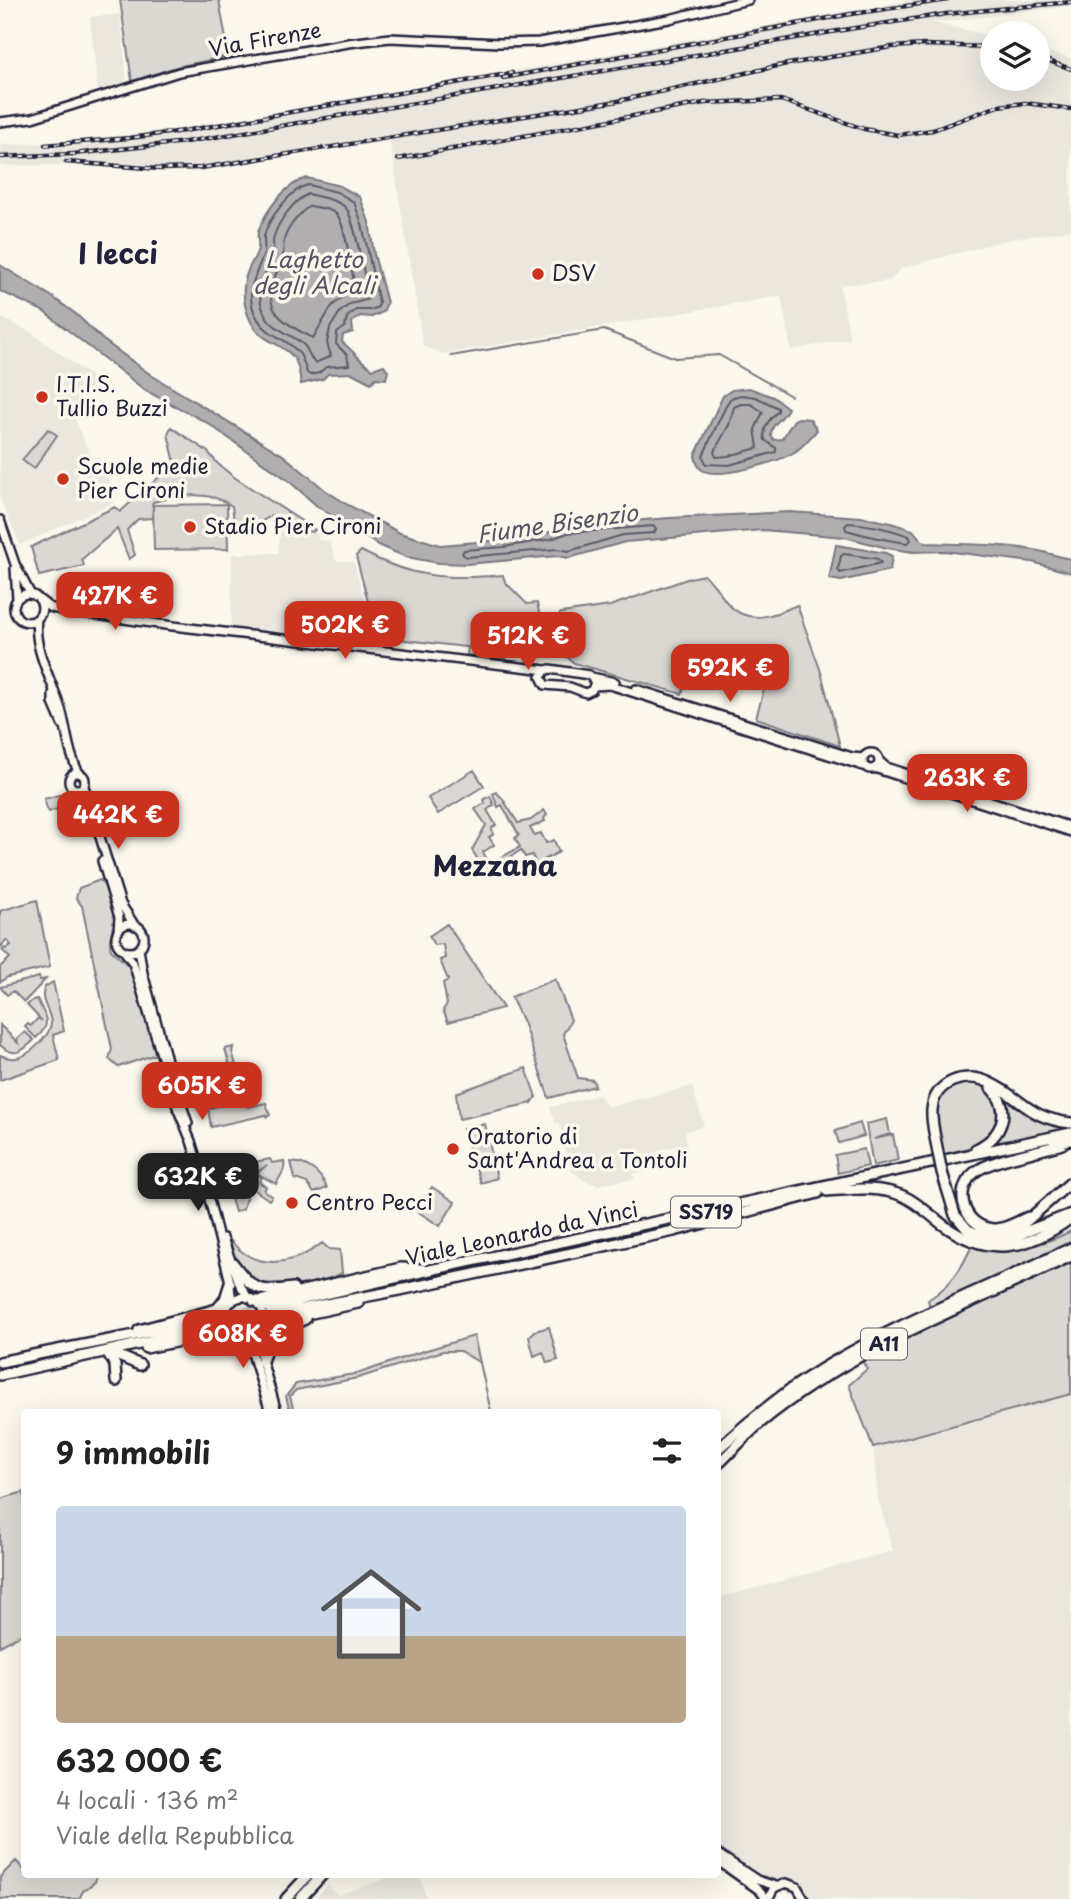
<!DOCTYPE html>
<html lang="it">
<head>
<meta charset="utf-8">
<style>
  body { margin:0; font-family:"Playpen Sans",sans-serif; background:#f2f2f2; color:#222; height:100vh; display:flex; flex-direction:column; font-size:26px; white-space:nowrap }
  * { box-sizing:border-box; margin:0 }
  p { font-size:23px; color:#767676 }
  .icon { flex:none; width:38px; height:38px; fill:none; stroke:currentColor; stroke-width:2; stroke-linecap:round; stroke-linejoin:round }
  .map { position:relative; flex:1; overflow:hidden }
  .drawer { position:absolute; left:21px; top:1409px; width:700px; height:469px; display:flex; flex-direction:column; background:#fff; border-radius:7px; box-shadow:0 7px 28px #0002 }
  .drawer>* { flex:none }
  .controls { position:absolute; left:980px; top:21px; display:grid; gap:14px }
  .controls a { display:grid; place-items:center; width:70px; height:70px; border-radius:50%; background:#fff; box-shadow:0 7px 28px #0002; font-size:35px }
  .price { position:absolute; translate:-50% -60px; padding:0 16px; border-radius:14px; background:#c8321e; color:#fff; font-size:23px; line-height:46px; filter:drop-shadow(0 2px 4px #0008) }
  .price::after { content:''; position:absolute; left:50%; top:42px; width:21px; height:16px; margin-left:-10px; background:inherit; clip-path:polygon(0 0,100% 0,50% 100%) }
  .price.on { background:#222; color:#fff }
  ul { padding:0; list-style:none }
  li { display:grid; align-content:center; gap:14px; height:371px; padding:0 35px }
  li span { display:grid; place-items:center; height:217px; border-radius:7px; color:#555 }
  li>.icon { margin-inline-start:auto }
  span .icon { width:126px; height:126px; fill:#fffc; stroke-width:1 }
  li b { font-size:30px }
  h2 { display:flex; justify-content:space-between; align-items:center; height:84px; padding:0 35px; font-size:30px }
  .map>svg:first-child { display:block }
</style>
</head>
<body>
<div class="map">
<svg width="1071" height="1899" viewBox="0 0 1071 1899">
  <rect width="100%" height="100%" fill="#fbf7ec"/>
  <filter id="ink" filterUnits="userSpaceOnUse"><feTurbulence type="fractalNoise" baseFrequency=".0143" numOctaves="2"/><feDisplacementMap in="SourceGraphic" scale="14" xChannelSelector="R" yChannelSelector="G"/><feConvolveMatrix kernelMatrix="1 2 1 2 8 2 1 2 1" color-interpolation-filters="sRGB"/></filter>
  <g filter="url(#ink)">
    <path fill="#ebe7df" d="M 912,0 L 1071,0 L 1071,6 L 933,23 L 992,36 L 992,79 L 1038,79 L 1038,49 L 1071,58 L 1071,230 L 1010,239 L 902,268 L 890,281 L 840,285 L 850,339 L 791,350 L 781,296 L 443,354 L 423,346 L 389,135 L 165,171 L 60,165 L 0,166 L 0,145 L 90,141 L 192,129 Z
      M 120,14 L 127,81 L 98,91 L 90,17 Z
      M 0,317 L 32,333 L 96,380 L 73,415 L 92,458 L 99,456 L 116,496 L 115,502 L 20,545 L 0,499 Z
      M 280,530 L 318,533 L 318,540 L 330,541 L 335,560 L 354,562 L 368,614 L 363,643 L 231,628 L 232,554 L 278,553 Z
      M 692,1086 L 704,1126 L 685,1132 L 687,1144 L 661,1150 L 649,1159 L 652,1171 L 632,1174 L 635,1179 L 597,1185 L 584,1180 L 572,1171 L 562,1143 L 564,1142 L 559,1123 L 556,1124 L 550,1107 L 599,1095 L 608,1107 Z
      M 1071,1394 L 1071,1899 L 800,1899 L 763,1878 L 718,1847 L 718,1598 L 893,1551 L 878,1499 L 873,1447 Z
      M 385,1874 L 420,1874 L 426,1899 L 315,1899 L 328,1885 L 338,1895 L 385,1879 Z"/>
    <path fill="#dbd8d3" stroke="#7e7d87" stroke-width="2" d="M 120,0 L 219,0 L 229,56 L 176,67 L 132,81 Z
      M 171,427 L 208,452 L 218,464 L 234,477 L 315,530 L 313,532 L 303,531 L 271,516 L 250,528 L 245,528 L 245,522 L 234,521 L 232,506 C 208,489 179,496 153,502 L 152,505 L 227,504 L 228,549 L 154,550 L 153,506 L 152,518 L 138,519 L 127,530 L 135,555 L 129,559 L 117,529 L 82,559 L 84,566 L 39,576 L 31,547 L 115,507 L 120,512 L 175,463 L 168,434 Z
      M 48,429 L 57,435 L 34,469 L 22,460 Z
      M 361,551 C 411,578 448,580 503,575 L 505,582 L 527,604 L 537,603 L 547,650 L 510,654 L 505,659 L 467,655 L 468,647 L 465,647 L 397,639 L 391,640 L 387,634 L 382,639 L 377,638 L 376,644 L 368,643 L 371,613 L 356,556 Z
      M 704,575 C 716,584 720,595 729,605 C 749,626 775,615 797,605 L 821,672 L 840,746 L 756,718 L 770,668 L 699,646 L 682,694 L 574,663 L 565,655 L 558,617 L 561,613 L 610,606 L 690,578 Z
      M 474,770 L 484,786 L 438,814 L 428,798 Z
      M 496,792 L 502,798 L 518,823 L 531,820 L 544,810 L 547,815 L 544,818 L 545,821 L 530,828 L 534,835 L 541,833 L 546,843 L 554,840 L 559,852 L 536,864 L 532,855 L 525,857 L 521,850 L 486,873 L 472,850 L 486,825 L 475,809 L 485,803 L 484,799 L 490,796 L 494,805 L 487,810 L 496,825 L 492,828 L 493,835 L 489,837 L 494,845 L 483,852 L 489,864 L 520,847 L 515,838 L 519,835 L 502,805 L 498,807 L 493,794 Z
      M 59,795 L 69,795 L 77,801 L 76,804 L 48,812 L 44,799 Z
      M 100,880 C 109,890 116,909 114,922 C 112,933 108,939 111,950 L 130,967 L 156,1054 L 118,1067 L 109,1059 L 112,1049 L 82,906 L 76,898 L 79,888 Z
      M 37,900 L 50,967 L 8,977 L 0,982 L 0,967 L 10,958 L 2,950 L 4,948 L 6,949 L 11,945 L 6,940 L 0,948 L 0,911 Z
      M 447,924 L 503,1008 L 448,1022 L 443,1010 L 447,1004 L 443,983 L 448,980 L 440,960 L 445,958 L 443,944 L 434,945 L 429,936 Z
      M 39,977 L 40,980 L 46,979 L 24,1002 L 13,991 L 7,995 L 0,987 Z
      M 555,979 L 571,1020 L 563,1034 L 578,1078 L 593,1080 L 595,1086 L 549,1098 L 523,1022 L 511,997 Z
      M 53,982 L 64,1031 L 53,1035 L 59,1060 L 0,1080 L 0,1055 C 5,1057 10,1059 16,1058 C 28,1057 50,1036 51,1024 C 51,1010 38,1001 45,987 Z
      M 37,999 C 45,1016 53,1024 36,1038 L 25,1027 L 28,1024 L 31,1026 L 38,1018 L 42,1021 L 27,1005 L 33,1000 Z
      M 0,1025 L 18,1043 L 17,1039 L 25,1032 L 34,1040 C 22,1052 14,1058 0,1045 Z
      M 234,1047 L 232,1051 L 248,1107 L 266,1103 L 270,1115 L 267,1117 L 266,1115 L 211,1127 L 208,1109 L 234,1101 L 236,1086 L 225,1049 Z
      M 526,1068 L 536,1097 L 532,1103 L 459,1119 L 456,1093 Z
      M 964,1082 C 999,1085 1000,1100 997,1130 L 978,1145 L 943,1155 C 938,1124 923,1093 964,1082 Z
      M 1000,1094 L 1071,1126 L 1071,1130 L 988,1147 L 996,1139 Z
      M 887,1119 L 890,1134 L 874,1139 L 893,1135 L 898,1160 L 873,1166 L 866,1124 Z
      M 860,1123 L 864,1136 L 839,1143 L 835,1131 Z
      M 485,1124 L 497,1178 L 481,1183 L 463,1129 Z
      M 864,1149 L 868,1166 L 838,1173 L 835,1155 Z
      M 270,1159 L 272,1163 L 284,1161 C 286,1171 280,1176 276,1184 L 257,1173 L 267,1165 L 256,1173 L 249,1183 L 256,1174 L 262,1177 L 259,1182 L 266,1187 L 264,1191 L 272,1196 L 269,1200 L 249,1186 L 243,1209 L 235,1212 L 226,1182 L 240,1179 L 240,1176 L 225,1180 L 222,1168 Z
      M 291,1162 C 308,1163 320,1172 327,1188 L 314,1193 L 307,1183 L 295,1179 Z
      M 432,1187 L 455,1202 L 440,1226 L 417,1211 Z
      M 1071,1231 L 1071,1242 L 930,1307 L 928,1300 C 950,1286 962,1269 972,1245 C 1013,1250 1034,1250 1071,1231 Z
      M 229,1238 C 253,1272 293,1266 322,1243 L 329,1249 L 340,1250 L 342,1273 C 329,1280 314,1283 299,1285 C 250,1292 243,1287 229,1238 Z
      M 1071,1263 L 1071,1394 L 873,1447 L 849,1385 L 867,1369 L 862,1361 L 915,1334 Z
      M 549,1327 L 558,1360 L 547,1363 L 543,1352 L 534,1356 L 529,1337 L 535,1331 Z
      M 474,1336 L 491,1412 L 480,1363 L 460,1351 L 443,1351 L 358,1378 L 296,1390 L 290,1396 L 294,1412 L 290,1412 L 286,1396 L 296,1384 L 360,1373 L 420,1352 Z
      M 24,1492 L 24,1633 L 0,1646 L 0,1499 Z
      M 16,1861 L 24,1870 L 24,1874 L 102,1874 L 97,1876 L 95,1882 L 83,1891 L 79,1899 L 0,1899 L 0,1877 Z"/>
    <path fill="#b1aeb0" stroke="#787681" stroke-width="2" d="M 307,178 L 340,186 L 360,197 L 369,222 L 374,254 L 387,303 L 383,312 L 372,317 L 360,316 L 352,322 L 353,332 L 343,335 L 342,342 C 354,351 360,362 373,369 L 384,365 L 388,371 L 386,379 L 376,378 L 371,383 L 352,373 L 328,374 L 323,379 L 301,384 C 300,376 299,365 294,358 C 281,340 259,345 248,315 C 242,299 242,284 249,268 C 252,262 257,255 258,248 C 259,243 257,238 258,232 C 266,210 285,184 307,178 Z
      M 0,265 L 51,296 L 76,314 L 102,339 L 151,375 L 283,455 L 325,490 L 348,505 L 400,533 L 440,545 L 503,540 L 550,532 L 566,526 L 670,518 L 790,512 L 861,517 L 891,523 L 913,530 L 921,540 L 926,543 C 962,544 998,544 1034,550 C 1047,552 1058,557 1071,559 L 1071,573 L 1032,562 L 945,551 L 913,552 L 887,548 L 845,537 L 762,530 L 625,542 L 569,558 L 557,556 L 467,564 L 439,563 L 406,557 L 378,545 L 317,506 L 289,481 L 206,422 L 146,391 L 43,311 L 0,291 Z
      M 749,388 L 773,397 L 788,408 C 784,419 770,423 771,436 L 774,440 L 782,439 L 794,420 L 799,418 L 810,419 L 817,430 C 810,438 803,447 793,453 C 777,462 719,480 702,470 C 697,467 696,461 695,456 L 723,396 L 732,390 Z
      M 836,545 L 886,553 L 892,556 L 890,570 L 841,581 L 829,579 Z"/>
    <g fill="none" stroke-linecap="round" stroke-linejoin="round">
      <path stroke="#5b5a6a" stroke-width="2" d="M 308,185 L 337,192 L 354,202 L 362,224 L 379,303 L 378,307 L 371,310 L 356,310 L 347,317 L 345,327 L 337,333 L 336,344 L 347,355 L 349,365 L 326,367 L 319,373 L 310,375 L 307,373 C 305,367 303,358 299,353 C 285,336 266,337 255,314 C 245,292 256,275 264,253 C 265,248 264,243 264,237 C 267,220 291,189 308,185 Z
        M 308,194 C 320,197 335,199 345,207 C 354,214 365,281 369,297 L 366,300 L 350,304 L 340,312 L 330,328 L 327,343 L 331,356 L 315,363 C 310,358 309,351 304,345 C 290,333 270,329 263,310 C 254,288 268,273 273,253 C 274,247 272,241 274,236 C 279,221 293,201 308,194 Z
        M 310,206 C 318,208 331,208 337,215 C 345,222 352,274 355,287 L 332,306 L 313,338 C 301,332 281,322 274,309 C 265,290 277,275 283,257 C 284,251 283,246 284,240 C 287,228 300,212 310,206 Z
        M 741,395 L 756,397 L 778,408 L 778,411 C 769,420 762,427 765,440 L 776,448 L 776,452 L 729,465 L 706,464 L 703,456 C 706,449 727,402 730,399 C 734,396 735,396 741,395 Z
        M 741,404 L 751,404 L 763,412 L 755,429 L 758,448 L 728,456 L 716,457 L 714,452 L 729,425 L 734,407 Z
        M 848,523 C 868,524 890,529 909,536 L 911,540 L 907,543 C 886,540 867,536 846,530 L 845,526 Z
        M 653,526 L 656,529 L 654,533 L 623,535 L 569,551 L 557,549 L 467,557 L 462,554 L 464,550 L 504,547 L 551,539 L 568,533 Z
        M 844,554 L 878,559 L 881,563 L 840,573 L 838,569 L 841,556 Z"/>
      <path stroke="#787681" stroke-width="2" d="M 451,356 L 604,330 L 675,358 L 719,355 L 791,396"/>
      <path stroke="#d0ccc9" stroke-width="9" stroke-dasharray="9 4.5" stroke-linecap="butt" d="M 218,1318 L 268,1307
        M 220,1326 L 270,1315"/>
      <defs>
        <path id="secondary" d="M 0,122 L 32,118 L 179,72 L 348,43 L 390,38 L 500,43 L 539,42 L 669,19 L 748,0
          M 0,520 L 15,564 L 30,593
          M 15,568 L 17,599
          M14 608a14 14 0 1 1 28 0a14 14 0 1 1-28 0Z
          M 40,600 L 49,607 L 60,610 L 173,626 L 546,670
          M 37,619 C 33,650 52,680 61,709 C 67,730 68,753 79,773
          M 550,669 L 589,675 L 595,682 L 592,690 L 586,693 L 570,687 L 545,685 L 541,677 L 546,670 Z
          M 592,677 L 615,682
          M 594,686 L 610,685 L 866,767
          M 636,689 L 852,757 L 863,758
          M 53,693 L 53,703 L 62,724
          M863 761a8 8 0 1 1 16 0a8 8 0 1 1-16 0Z
          M 879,761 L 886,767 L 1071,827
          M 874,768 L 1071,832
          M69 781a8 8 0 1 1 16 0a8 8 0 1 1-16 0Z
          M 84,786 L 121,904 L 135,926
          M 79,789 L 87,813
          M 102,861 L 119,917 L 118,932
          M116 938a14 14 0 1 1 28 0a14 14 0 1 1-28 0Z
          M 139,949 L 143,973 L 167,1060
          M 124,951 L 133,963 L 178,1110 L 191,1141 L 210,1203 L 229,1278 L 232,1302
          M 177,1091 L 188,1123
          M 223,1238 L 239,1283 L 248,1298
          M225 1316a19 19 0 1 1 38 0a19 19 0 1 1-38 0Z
          M 254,1332 L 277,1412
          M 242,1335 L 251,1350 L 270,1412
          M 718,1854 L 757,1880 L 776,1886
          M 718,1861 L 759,1890 L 767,1899
          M 768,1899 L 774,1888 L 786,1883 L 797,1887 L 804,1899"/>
        <path id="highway" d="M 1054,1142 L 1071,1140
          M 976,1149 C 1002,1137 1013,1110 991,1088
          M 938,1153 C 936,1140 931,1124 932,1110 C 934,1081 966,1071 990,1083 C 1024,1099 1027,1118 1071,1123
          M 942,1172 L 955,1215 L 968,1230 L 982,1236 L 1010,1238 L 1071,1214
          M 827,1191 C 852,1189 879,1186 903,1196 C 917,1202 930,1215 942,1224 C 988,1258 1027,1250 1071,1218
          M 1029,1217 C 1017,1221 1006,1230 993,1229 C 965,1227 952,1192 974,1173 C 990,1159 1039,1152 1062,1144
          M 1005,1235 L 1020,1227 L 1071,1182
          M 232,1262 C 253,1290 258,1293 293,1288
          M 254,1301 L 260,1301 L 401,1268 L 422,1269
          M 268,1307 L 430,1270 L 1071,1133
          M 270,1315 L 400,1290 L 674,1231 L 818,1193
          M 261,1324 L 358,1303
          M 139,1330 L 217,1309 L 225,1299 L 230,1283
          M 146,1348 L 224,1332 L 235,1332
          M 114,1354 L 140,1365
          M 109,1355 L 115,1365 L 116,1381
          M 262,1361 L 269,1342 L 277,1331 L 305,1319
          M 0,1362 C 73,1346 146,1334 218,1318
          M 0,1375 L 220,1326
          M 718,1449 C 740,1429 764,1409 788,1391 C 874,1331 977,1293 1071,1248
          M 718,1464 C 732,1451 745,1436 760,1423 C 851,1348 966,1306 1071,1256
          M 286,1899 L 309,1874
          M 300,1899 L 323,1874"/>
      </defs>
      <use href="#secondary" stroke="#22223b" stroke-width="12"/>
      <use href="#highway" stroke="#22223b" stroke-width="14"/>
      <use href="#secondary" stroke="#fbf7ec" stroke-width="7"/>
      <use href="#highway" stroke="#fbf7ec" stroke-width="9"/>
      <defs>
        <path id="rail" d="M 1038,57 L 1071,69
          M 503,78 L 851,14 L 948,0
          M 45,145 L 129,138 L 184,131 L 512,73
          M 0,157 L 73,154 L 186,142 L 855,28 L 946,14 L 1071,2
          M 398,159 L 704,103 L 781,100 L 864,129 L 898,135 L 933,130 L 998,106 L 1025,103 L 1071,109
          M 66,162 L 160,169 L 201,168 L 618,101 L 782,65 L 892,47 L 924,45 L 992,47"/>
      </defs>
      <use href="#rail" stroke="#22223b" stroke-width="4.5"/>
      <use href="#rail" stroke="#fbf7ec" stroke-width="2" stroke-dasharray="5" stroke-linecap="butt"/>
      <defs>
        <path id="highway-bridge" d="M 938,1153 L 942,1172"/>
      </defs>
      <use href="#highway-bridge" stroke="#22223b" stroke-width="14" stroke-linecap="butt"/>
      <use href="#highway-bridge" stroke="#fbf7ec" stroke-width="9"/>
    </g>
  </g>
  <g fill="#c8321e" stroke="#fbf7ec" stroke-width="2.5">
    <circle cx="538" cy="274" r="7"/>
    <circle cx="42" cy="397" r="7"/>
    <circle cx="63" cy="479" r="7"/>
    <circle cx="190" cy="527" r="7"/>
    <circle cx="453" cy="1149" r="7"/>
    <circle cx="292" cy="1203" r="7"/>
  </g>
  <g text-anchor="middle" stroke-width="7" stroke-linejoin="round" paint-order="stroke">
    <g fill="#fbf7ec" stroke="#636270" stroke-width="2">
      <rect x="671" y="1196.5" width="70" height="31" rx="5"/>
      <rect x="861" y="1328.5" width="46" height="31" rx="5"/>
    </g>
    <g font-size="19" font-weight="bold" fill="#22223b">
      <text x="706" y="1219">SS719</text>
      <text x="884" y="1351">A11</text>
    </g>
    <g font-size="21" fill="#22223b" stroke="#fbf7ec">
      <text transform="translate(265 40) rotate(-10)" y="7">Via Firenze</text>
      <text transform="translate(522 1234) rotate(-12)" y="7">Viale Leonardo da Vinci</text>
    </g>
    <g font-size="21" fill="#22223b" stroke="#fbf7ec" text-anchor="start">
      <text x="552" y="281">DSV</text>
      <text x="56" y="392">I.T.I.S.<tspan x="56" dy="24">Tullio Buzzi</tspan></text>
      <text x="77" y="474">Scuole medie<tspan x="77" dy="24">Pier Cironi</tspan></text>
      <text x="204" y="534">Stadio Pier Cironi</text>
      <text x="467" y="1144">Oratorio di<tspan x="467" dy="24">Sant'Andrea a Tontoli</tspan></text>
      <text x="306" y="1210">Centro Pecci</text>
    </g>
    <g font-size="23" font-style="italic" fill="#545364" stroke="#fbf7ec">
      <text x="314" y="268">Laghetto<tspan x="314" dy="26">degli Alcali</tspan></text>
      <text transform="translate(557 524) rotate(-8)" y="8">Fiume Bisenzio</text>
    </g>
    <g font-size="28" font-weight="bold" fill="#22223b" stroke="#fbf7ec">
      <text x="118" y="264">I lecci</text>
      <text x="495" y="876">Mezzana</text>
    </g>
  </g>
</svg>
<div class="controls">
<a><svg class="icon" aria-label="layers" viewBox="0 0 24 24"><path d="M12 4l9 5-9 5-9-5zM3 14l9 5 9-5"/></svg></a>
</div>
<b class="price" style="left:115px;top:632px">427K €</b>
<b class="price" style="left:345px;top:661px">502K €</b>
<b class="price" style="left:528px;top:672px">512K €</b>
<b class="price" style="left:730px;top:704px">592K €</b>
<b class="price" style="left:967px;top:814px">263K €</b>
<b class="price" style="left:118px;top:851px">442K €</b>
<b class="price" style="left:202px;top:1122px">605K €</b>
<b class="price on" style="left:198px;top:1213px">632K €</b>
<b class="price" style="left:243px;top:1370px">608K €</b>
<section class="drawer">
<h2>9 immobili<svg class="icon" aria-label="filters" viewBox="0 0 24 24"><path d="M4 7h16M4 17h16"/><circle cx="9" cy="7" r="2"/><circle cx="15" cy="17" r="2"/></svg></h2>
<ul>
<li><span style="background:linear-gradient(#c9d6e8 60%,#b9a48a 0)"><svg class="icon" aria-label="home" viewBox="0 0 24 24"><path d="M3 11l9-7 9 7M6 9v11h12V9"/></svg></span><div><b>632 000 €</b><p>4 locali · 136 m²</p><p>Viale della Repubblica</p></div></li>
</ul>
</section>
</div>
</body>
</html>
